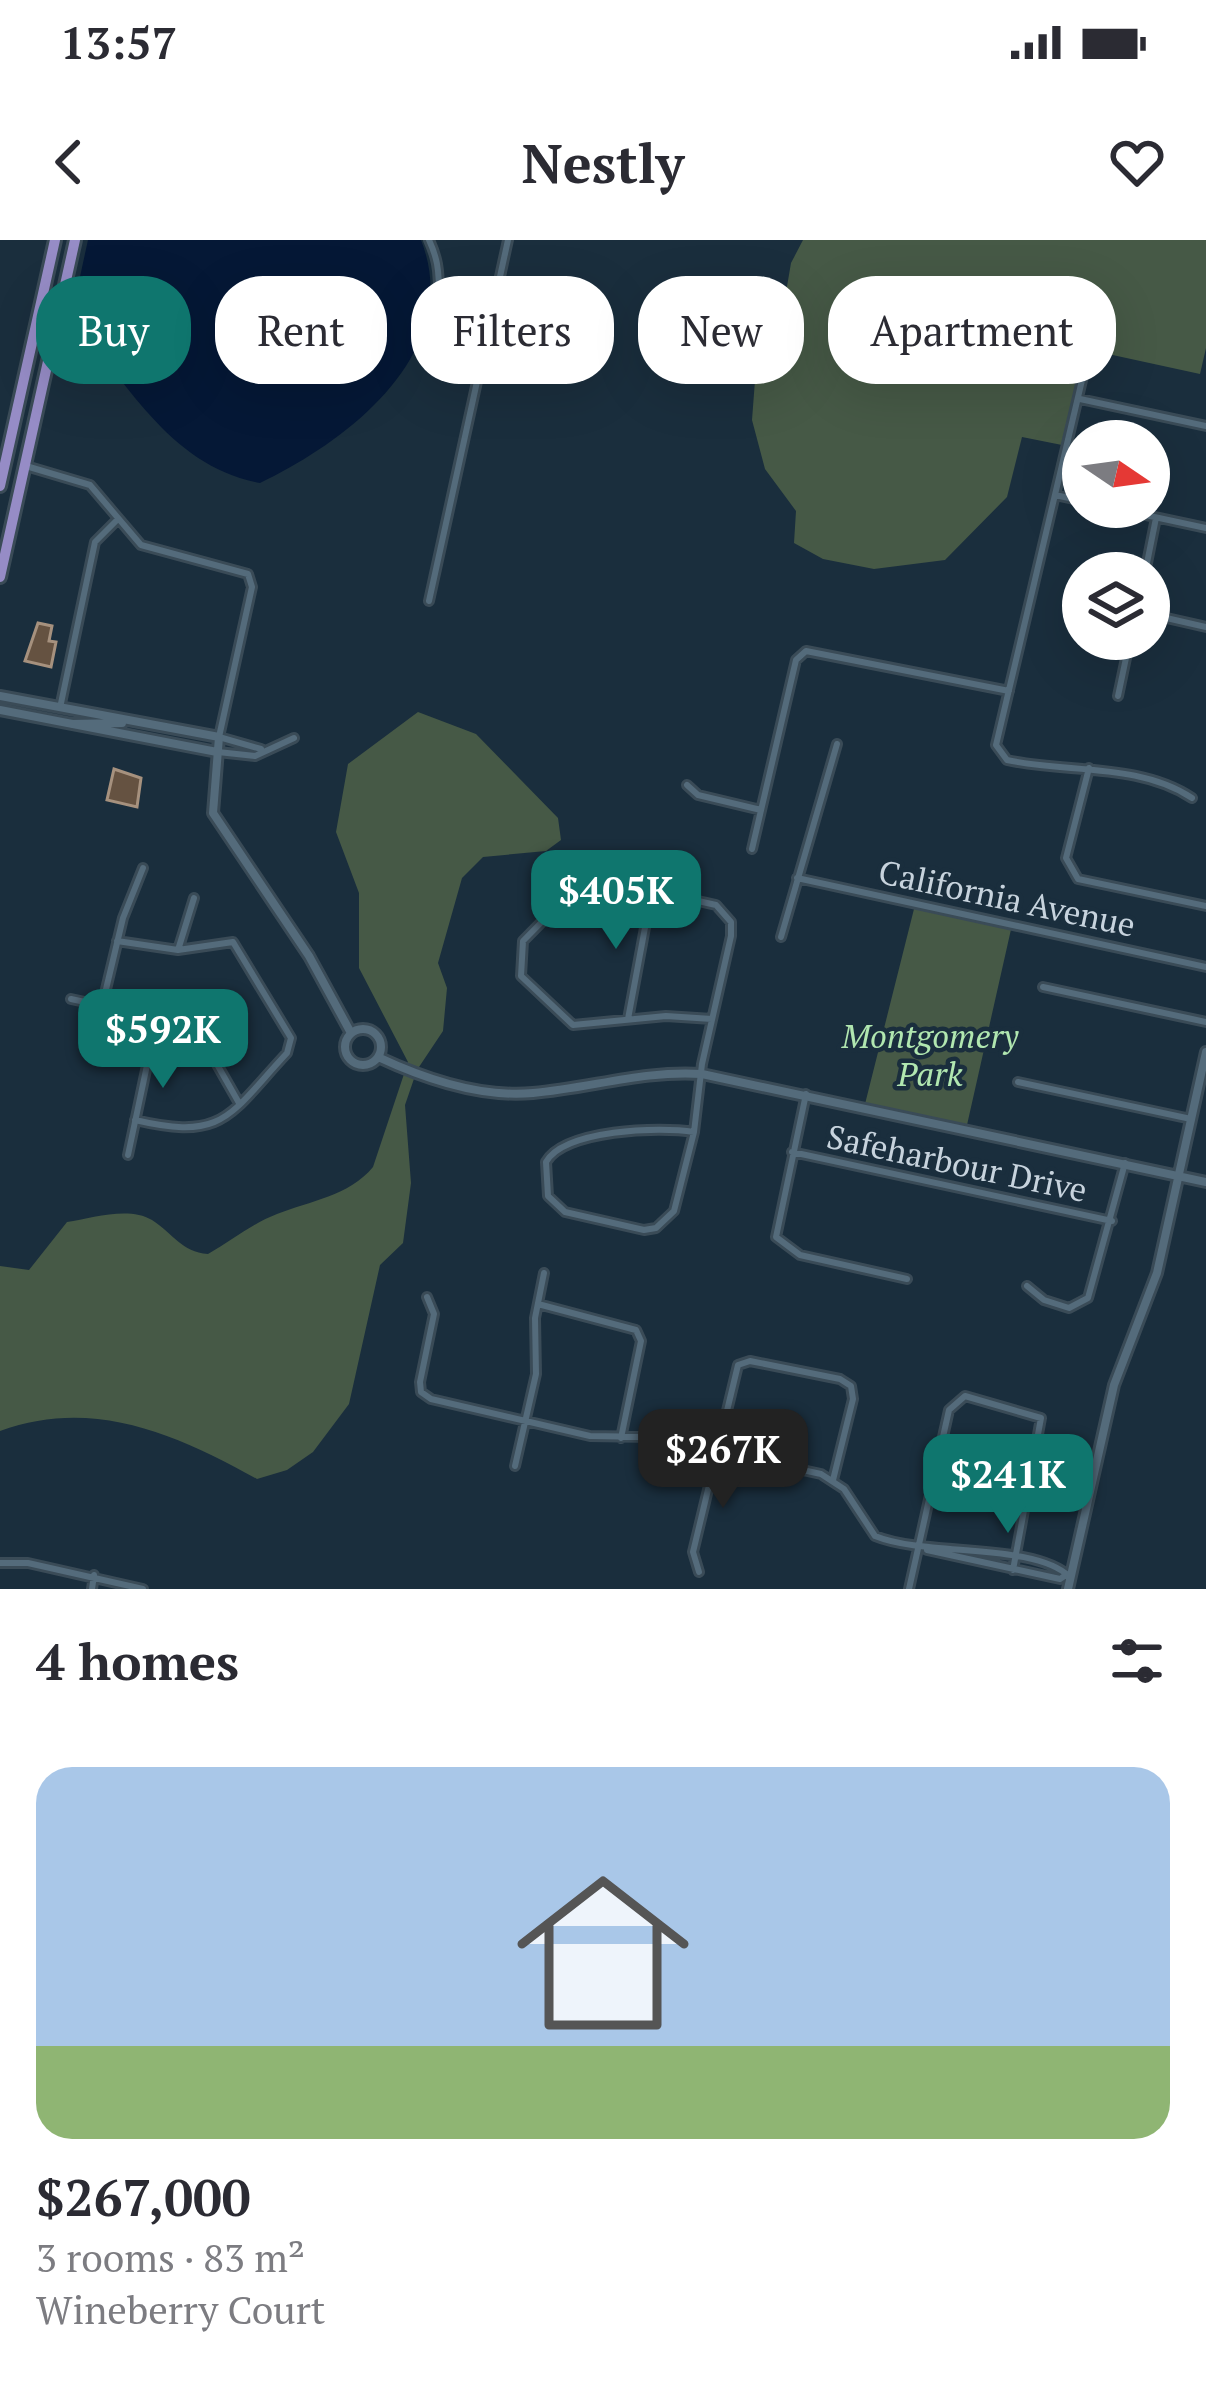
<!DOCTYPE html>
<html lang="en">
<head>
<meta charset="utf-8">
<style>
  body { margin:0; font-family:"PT Serif",serif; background:#f2f2f3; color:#2b2b33; height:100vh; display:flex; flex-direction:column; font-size:45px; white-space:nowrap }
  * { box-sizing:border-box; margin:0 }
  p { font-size:39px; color:#7c7c81 }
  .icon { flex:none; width:66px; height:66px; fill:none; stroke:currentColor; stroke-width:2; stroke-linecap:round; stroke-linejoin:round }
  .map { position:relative; height:1349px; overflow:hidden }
  .side { display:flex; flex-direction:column; background:#fff; flex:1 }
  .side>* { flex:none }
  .banner { position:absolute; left:36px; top:36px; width:1134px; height:108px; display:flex; gap:24px }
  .needle { width:78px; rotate:103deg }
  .buttons { position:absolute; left:1062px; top:180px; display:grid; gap:24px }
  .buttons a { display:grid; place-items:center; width:108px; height:108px; border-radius:50%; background:#fff; box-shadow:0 12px 48px #0002; font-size:60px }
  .price { position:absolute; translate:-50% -102px; padding:0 27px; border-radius:24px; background:#0f766e; color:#fff; font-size:39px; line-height:78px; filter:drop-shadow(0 3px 6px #0008) }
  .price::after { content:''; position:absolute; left:50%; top:72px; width:36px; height:27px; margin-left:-18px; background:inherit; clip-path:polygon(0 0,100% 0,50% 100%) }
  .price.active { background:#222; color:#fff }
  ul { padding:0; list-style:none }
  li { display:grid; align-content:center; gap:24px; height:636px; padding:0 36px }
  li span { display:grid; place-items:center; height:372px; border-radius:36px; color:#555 }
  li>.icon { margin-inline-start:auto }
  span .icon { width:216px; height:216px; fill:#fffc; stroke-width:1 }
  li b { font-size:51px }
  h2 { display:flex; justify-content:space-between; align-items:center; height:144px; padding:0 36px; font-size:51px }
  .chip { padding:0 42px; border-radius:48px; background:#fff; box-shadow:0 12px 48px #0002; font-size:42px; line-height:108px }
  .chip.active { background:#0f766e; color:#fff }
  .status { display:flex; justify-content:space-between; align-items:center; height:84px; padding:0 60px; background:#fff; direction:ltr }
  .status svg { height:33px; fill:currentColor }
  header { display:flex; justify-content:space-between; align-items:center; height:156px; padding:0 36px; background:#fff; font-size:54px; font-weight:800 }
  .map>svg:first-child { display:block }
</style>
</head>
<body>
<div class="status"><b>13:57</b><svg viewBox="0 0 49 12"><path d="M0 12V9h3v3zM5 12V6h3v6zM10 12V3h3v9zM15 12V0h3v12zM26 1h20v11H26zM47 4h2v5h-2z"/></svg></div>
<header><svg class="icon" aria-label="back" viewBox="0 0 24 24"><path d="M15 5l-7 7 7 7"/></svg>Nestly<svg class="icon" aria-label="heart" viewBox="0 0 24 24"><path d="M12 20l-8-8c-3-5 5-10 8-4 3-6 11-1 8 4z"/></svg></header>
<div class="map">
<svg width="1206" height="1349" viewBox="0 0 1206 1349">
  <rect width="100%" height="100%" fill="#1a2e3d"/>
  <path fill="#465946" d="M 803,0 L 1206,0 L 1206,108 L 1200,134 L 1085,109 L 1062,205 L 1022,197 L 1007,257 L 945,320 L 874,329 L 823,319 L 794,303 L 796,271 L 765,229 L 752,180 L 756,127 L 784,64 L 791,23 Z
    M 418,472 L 476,494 L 558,578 L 561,600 L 546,611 L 483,617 L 462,638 L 438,723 L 447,748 L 443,791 L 417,830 L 405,865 L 411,943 L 403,1003 L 380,1025 L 349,1164 L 313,1212 L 287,1230 L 257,1239 C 176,1194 93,1157 0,1191 L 0,1026 L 29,1030 L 67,982 C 92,978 129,966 152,980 C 174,994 181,1012 208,1014 C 231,1001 253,983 277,974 C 310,961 349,956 373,927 L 408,822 L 359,728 L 359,653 L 336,592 L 348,524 Z
    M 915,665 L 1012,685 L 967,885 L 865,864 Z"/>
  <path fill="#051836" d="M 88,0 L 421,0 C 465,112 348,201 260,243 C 169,226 127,141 71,78 Z"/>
  <path fill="#655241" stroke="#a6917e" stroke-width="3" d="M 38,383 L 52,386 L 49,401 L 56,402 L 51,427 L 25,421 Z
    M 114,529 L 141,538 L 137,567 L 107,560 Z"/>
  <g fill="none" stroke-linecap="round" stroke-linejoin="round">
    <defs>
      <path id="minor" d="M 429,0 C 454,54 412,55 492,75
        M 1091,102 L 996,505 L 1007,520 C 1066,533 1140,523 1192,558
        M 1080,159 L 1206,186
        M 26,226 L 90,245 L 141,305 L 248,334 L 252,347 L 219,497 L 261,509
        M 1055,255 L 1083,261
        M 1108,267 L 1206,288
        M 1145,333 L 1156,278
        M 429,361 L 508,0
        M 1149,374 L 1206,387
        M 1118,456 L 1130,399
        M 60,468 L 95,302 L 116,281
        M 218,512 L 255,516 L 294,498
        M 1089,528 L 1066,618 L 1078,639 L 1206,666
        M 687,545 L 698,555 L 761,570
        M 752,609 L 796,420 L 806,411 L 1009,451
        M 797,638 L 1206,727
        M 781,697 L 837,504
        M 117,701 L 178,710 L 233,702 L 291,798 L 287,813 C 229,875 225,901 135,880
        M 178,710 L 194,658
        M 1043,747 L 1206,782
        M 71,759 L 186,784 L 202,798 L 239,863
        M 102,766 L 123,678 L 143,628
        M 628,779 L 652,650
        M 1018,842 L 1191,879
        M 806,854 L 776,997 L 800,1015 L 907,1039
        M 694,892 C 659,886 564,890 546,922 L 548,956 L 565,972 L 644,990 L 656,988 L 674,971 L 694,892 L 702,824 L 731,696 L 731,682 L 716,665 L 596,638 L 583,640 L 523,701 L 521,736 L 573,785 L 666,776 L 712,779
        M 792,912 L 1112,981
        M 128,915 L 157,778
        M 1027,1046 L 1044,1060 L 1069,1068 L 1088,1058 L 1125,923
        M 427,1057 L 434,1074 L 420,1142 L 421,1152 L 431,1159 L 590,1196 L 651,1197 L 821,1234 L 844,1249 L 875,1296 C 926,1317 1034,1302 1070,1337
        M 538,1064 L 636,1090 L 641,1101 L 621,1198
        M 515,1226 L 536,1134 L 535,1078 L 544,1033
        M 927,1310 L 1060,1339 L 1066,1335
        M 0,1323 L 28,1323 L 143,1349
        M 699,1332 L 693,1312 L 738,1125 L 750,1121 L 840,1139 L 851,1146 L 853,1159 L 833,1240
        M 92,1349 L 94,1335
        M 909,1349 L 949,1170 L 965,1156 L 1041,1178 L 1013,1330"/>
      <path id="tertiary" d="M 0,456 L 219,497 L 213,573 L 309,716 L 351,793
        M 0,470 L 217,512
        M 72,484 L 122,483
        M345 807a18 18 0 1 1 36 0a18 18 0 1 1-36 0Z
        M 378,817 C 425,839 480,858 533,853 C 591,848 644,830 702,834 L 1206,942
        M 1068,1349 L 1114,1145 L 1157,1033 L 1206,812"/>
      <path id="trunk" d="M 0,246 L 55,0
        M 0,337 L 75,0"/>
    </defs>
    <use href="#minor" stroke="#3a4b57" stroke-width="12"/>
    <use href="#tertiary" stroke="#3a4b57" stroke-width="14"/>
    <use href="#trunk" stroke="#3a4b57" stroke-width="16"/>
    <use href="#minor" stroke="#546b7b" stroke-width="6"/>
    <use href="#tertiary" stroke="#546b7b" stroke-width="8"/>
    <use href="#trunk" stroke="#968cc6" stroke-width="10"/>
  </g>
  <g text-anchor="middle" stroke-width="9" stroke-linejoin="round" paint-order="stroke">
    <g font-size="33" fill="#c7d3dd" stroke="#1a2e3d">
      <text transform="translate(1007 658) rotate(12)" y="12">California Avenue</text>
      <text transform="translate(957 923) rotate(12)" y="12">Safeharbour Drive</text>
    </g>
    <g font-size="33" font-style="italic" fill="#b1e7b0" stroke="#1a2e3d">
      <text x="930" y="808">Montgomery<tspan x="930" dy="38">Park</tspan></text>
    </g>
  </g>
</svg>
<div class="buttons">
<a><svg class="needle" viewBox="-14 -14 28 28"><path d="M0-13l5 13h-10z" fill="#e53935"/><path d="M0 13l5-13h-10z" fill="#7c7c81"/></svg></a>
<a><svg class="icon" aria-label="layers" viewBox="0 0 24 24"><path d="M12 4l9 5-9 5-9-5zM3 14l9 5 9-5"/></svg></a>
</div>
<b class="price" style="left:616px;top:712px">$405K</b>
<b class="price" style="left:163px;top:851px">$592K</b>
<b class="price active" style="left:723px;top:1271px">$267K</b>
<b class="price" style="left:1008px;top:1296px">$241K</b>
<div class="banner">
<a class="chip active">Buy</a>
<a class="chip">Rent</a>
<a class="chip">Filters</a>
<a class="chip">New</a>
<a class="chip">Apartment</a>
</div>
</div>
<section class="side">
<h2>4 homes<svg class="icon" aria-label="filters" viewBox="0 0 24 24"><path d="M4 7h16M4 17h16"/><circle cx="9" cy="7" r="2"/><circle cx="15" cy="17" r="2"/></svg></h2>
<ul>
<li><span style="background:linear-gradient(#a9c7e8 75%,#8fb573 0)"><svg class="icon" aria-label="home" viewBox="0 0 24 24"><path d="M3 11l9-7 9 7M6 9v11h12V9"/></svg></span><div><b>$267,000</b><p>3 rooms · 83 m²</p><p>Wineberry Court</p></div></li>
</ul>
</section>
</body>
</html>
